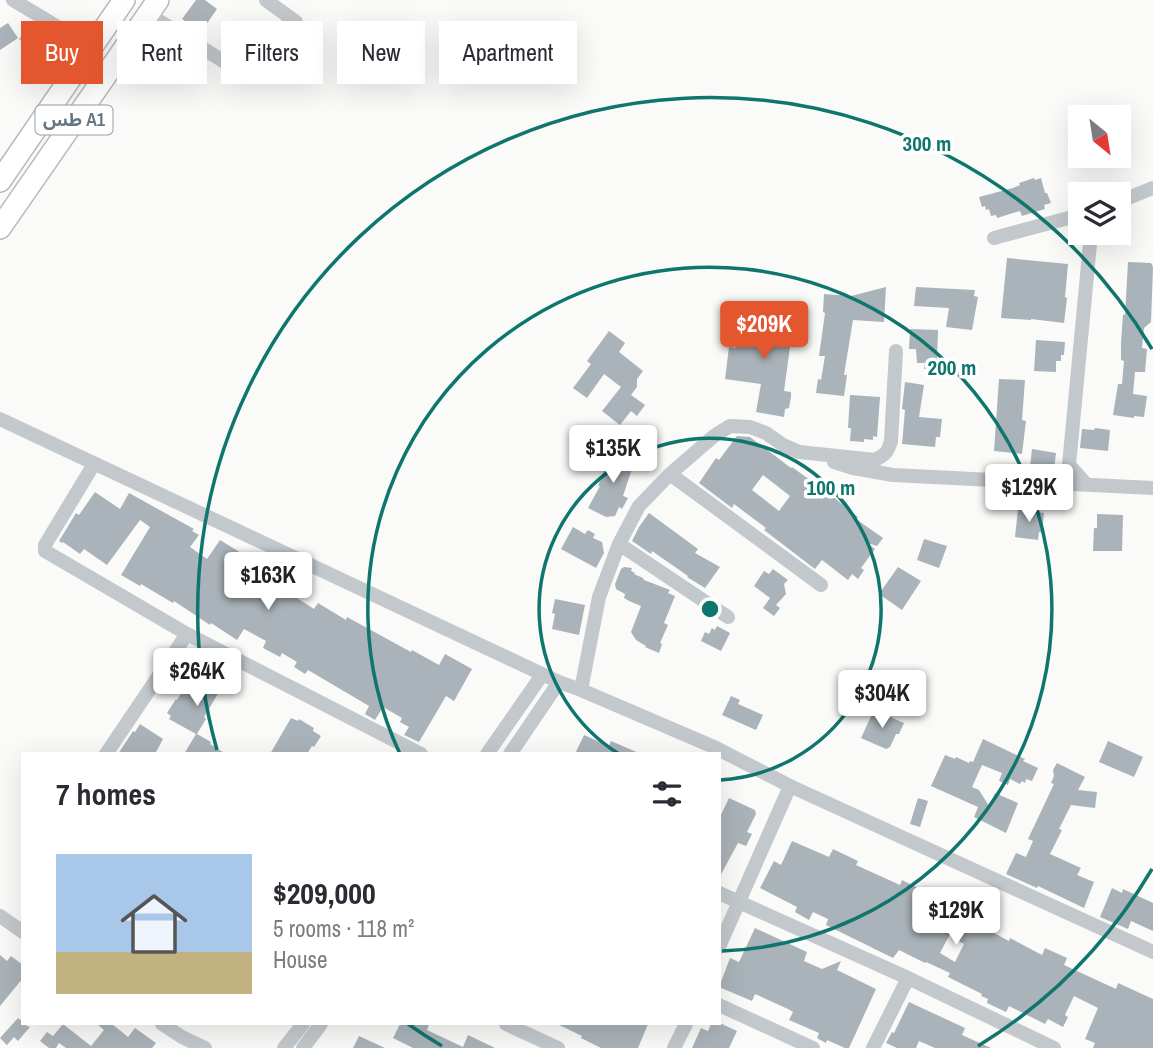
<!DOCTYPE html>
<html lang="en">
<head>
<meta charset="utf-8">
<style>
  body { margin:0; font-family:"Archivo Narrow","Noto Sans Arabic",sans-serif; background:#f2f2f3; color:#2b2b33; height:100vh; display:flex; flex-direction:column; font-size:26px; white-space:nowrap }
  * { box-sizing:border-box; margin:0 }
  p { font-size:23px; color:#7c7c81 }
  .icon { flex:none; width:38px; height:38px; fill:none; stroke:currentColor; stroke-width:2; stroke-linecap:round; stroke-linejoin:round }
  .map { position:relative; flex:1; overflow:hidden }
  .sheet { position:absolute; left:21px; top:752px; width:700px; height:273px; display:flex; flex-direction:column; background:#fff; border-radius:0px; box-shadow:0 7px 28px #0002 }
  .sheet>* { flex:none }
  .guide { position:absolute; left:21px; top:21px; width:700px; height:63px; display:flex; gap:14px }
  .needle { width:46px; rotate:150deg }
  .tools { position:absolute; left:1068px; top:105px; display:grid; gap:14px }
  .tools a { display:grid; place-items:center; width:63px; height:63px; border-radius:0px; background:#fff; box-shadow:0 7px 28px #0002; font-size:35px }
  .price { position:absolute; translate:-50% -60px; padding:0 16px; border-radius:7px; background:#fff; color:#222; font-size:23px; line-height:46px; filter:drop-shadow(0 2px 4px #0008) }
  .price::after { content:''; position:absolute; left:50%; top:42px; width:21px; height:16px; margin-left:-10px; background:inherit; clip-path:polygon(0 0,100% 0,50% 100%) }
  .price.active { background:#e4572e; color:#fff }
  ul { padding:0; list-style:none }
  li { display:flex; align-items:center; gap:21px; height:175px; padding:0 35px }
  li+li { border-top:2px solid #e1e1e2 }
  li span { display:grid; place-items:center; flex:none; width:196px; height:140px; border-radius:0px; color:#555 }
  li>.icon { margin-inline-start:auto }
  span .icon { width:84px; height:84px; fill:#fffc; stroke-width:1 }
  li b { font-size:30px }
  h2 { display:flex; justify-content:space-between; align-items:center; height:84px; padding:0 35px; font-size:30px }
  .chip { padding:0 24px; border-radius:0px; background:#fff; box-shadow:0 7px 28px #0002; font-size:24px; line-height:63px }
  .chip.active { background:#e4572e; color:#fff }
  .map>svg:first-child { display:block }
</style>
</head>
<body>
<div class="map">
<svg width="1153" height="1048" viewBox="0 0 1153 1048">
  <rect width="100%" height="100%" fill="#fafaf8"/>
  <path fill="#aab3b9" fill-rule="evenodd" d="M 196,0 L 205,0 L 217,9 L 201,32 L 182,19 Z
    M 523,22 L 537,22 L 536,38 L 522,38 Z
    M 8,23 L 18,38 L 0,50 L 0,28 Z
    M 27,31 L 49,51 L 41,59 L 19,39 Z
    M 1034,178 L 1035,180 L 1041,178 L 1045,193 L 1047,193 L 1051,203 L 1044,205 L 1045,209 L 1022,216 L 1020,211 L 997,218 L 996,215 L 991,216 L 989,209 L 986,210 L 985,206 L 982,207 L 979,197 L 1013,188 L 1020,185 L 1019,183 Z
    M 1007,258 L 1068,264 L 1065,297 L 1067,298 L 1064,323 L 1031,319 L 1031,320 L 1001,318 Z
    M 1128,262 L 1151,263 L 1153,267 L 1151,322 L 1144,328 L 1142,348 L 1147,349 L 1145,372 L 1135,372 L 1133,394 L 1147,396 L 1144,417 L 1134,416 L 1134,418 L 1113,415 L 1118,384 L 1122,384 L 1124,361 L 1121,360 L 1121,343 L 1123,314 L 1125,315 Z
    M 886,287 L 884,322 L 853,320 L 844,375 L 847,375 L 844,396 L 816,393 L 818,379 L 821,380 L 825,356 L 819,356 L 825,313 L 823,312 L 824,294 L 851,296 Z
    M 916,287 L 975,290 L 974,296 L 978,297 L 972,330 L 946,327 L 949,308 L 914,306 Z
    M 786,315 L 792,316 L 797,320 L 794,347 L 790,347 L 784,391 L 791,392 L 791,397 L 789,408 L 785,409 L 784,417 L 756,412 L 761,384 L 725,379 L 729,347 L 736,348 L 739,323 L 745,324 L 745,320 L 768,322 L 768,319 L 776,320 Z
    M 910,329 L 938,330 L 937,360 L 940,360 L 939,369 L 924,369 L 925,363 L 917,363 L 916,349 L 909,349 Z
    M 609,331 L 625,343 L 619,352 L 643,371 L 637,379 L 637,387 L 631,395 L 645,405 L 637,416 L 631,411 L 620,425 L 602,411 L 621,387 L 604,374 L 587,398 L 573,388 L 591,364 L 587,361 Z
    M 1036,340 L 1065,342 L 1064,355 L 1061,355 L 1061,361 L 1056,361 L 1056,372 L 1034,371 Z
    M 999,379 L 1025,380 L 1022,420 L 1026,421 L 1022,454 L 994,451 Z
    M 905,382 L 924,385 L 919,417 L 942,419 L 940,437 L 936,437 L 935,447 L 902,444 L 905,410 L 902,409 Z
    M 850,395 L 880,397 L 877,437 L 873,436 L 873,440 L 864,439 L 864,442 L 850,441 L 851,428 L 848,428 Z
    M 1095,428 L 1110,430 L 1108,451 L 1080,448 L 1082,429 L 1094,430 Z
    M 737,436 L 750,437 L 791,468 L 792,467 L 810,480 L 811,479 L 858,517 L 856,519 L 883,538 L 877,546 L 867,543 L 875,549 L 861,568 L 864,570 L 858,579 L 852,574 L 848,580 L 822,560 L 815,569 L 764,530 L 766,528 L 734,504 L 732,508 L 699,483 L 716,458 L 719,460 ZM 763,475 L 790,496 L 779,511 L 752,490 Z
    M 613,448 L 629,454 L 632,457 L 634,463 L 623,496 L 628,498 L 622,509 L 619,507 L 615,516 L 606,517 L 588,508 L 600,486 L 598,486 Z
    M 1032,449 L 1056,453 L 1054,470 L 1030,467 Z
    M 95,492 L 120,509 L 129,493 L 194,529 L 192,531 L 199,535 L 190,547 L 207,559 L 220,540 L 246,556 L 244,559 L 277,581 L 275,584 L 314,609 L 318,603 L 346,620 L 347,617 L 411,652 L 412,650 L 439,665 L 445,654 L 472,669 L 454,701 L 446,696 L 419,742 L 404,735 L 409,727 L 400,722 L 402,718 L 383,707 L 375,720 L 365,714 L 369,706 L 308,670 L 305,674 L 294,667 L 297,662 L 282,653 L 280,657 L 263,648 L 266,641 L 244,629 L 237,640 L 211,623 L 210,625 L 174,601 L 173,603 L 141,584 L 140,586 L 121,575 L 150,527 L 140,520 L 107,565 L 84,549 L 80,554 L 63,542 L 62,543 L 59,541 L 76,513 L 79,515 Z
    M 1018,509 L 1044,513 L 1042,533 L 1039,532 L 1038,540 L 1015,537 Z
    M 649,513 L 698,549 L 695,553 L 720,567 L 705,588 L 687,577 L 688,576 L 652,551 L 651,554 L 632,541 L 639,527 Z
    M 1097,514 L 1123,515 L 1122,551 L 1093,551 L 1094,528 L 1097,528 Z
    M 573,527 L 585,534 L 588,530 L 595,534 L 593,538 L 602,542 L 604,553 L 596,568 L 561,549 Z
    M 924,539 L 947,546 L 939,568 L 917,560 Z
    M 624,567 L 632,568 L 631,571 L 635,573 L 634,574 L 643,578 L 644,580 L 670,590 L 668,593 L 675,596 L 664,623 L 668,625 L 660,643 L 662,644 L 659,653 L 645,647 L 646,646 L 636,640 L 631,632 L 641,606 L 629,601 L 624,598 L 625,594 L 616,589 L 615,584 L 621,569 Z
    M 898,567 L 921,581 L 902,610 L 879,594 Z
    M 773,569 L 788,580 L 784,584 L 786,594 L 776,605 L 780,608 L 774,616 L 763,608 L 770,598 L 754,586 L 764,571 L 769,574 Z
    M 555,599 L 585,605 L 579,635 L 552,629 L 555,614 L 552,613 Z
    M 717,626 L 730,633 L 721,651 L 701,641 L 705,632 L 709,634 L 712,628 L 715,630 Z
    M 198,666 L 204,670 L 205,667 L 221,676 L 219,679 L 225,682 L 204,717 L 206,719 L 197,734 L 211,742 L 210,744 L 226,754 L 184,754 L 196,734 L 169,719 L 171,716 L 167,713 L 176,699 L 177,700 Z
    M 731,696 L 740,700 L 738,704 L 763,715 L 756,730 L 722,715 Z
    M 874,710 L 904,723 L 899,734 L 896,734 L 890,747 L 886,749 L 861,738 Z
    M 291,718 L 298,721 L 299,719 L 314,728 L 313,731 L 321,736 L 314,747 L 312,746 L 307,754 L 270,754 Z
    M 140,724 L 163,739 L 155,754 L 118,754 L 133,731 L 135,732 Z
    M 584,735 L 609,746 L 611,741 L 641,754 L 575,754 Z
    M 983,739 L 1025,759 L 1023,761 L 1038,768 L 1032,781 L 1026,779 L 1025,783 L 1022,781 L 1020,784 L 1010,779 L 1008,785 L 999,781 L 1002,773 L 982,765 L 972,787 L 979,790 L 989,806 L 995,793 L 1018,803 L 1006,833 L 974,817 L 978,807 L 931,786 L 945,755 L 955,759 L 956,757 L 969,763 L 970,761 L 973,762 Z
    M 1108,741 L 1143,757 L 1134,777 L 1099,762 Z
    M 1057,763 L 1085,777 L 1078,790 L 1097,792 L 1095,808 L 1071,805 L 1059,829 L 1062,830 L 1050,854 L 1081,868 L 1077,875 L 1094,882 L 1084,908 L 1038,886 L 1037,888 L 1006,874 L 1016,853 L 1026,857 L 1033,841 L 1028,839 L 1054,784 L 1051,783 L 1054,776 L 1053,770 Z
    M 729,798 L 755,810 L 756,814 L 747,832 L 752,834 L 746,846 L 738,843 L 719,878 L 719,819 Z
    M 918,798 L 928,801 L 920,827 L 910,824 Z
    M 792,841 L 829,857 L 833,849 L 858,861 L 856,865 L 900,885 L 902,880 L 918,888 L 921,894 L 919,905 L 926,908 L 921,917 L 951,932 L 940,953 L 955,962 L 964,944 L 957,940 L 965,922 L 973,926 L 973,925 L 983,927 L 1009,941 L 1010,938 L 1042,955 L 1045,948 L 1067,958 L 1064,965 L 1116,989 L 1118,983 L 1153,999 L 1153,1048 L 1093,1048 L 1095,1043 L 1085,1039 L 1098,1008 L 1074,996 L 1065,1015 L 1068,1017 L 1063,1027 L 1048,1019 L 1045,1024 L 1009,1006 L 1006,1012 L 987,1003 L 988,999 L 981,996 L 982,994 L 948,977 L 950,973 L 926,962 L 925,963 L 899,950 L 893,958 L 826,925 L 828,919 L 813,912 L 809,920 L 795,912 L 797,907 L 760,888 L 774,861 L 781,865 Z
    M 1112,888 L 1122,893 L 1123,889 L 1153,903 L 1153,931 L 1131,921 L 1128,929 L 1100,917 Z
    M 755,928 L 807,952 L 804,961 L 822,969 L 841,961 L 837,970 L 876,989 L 849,1048 L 845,1048 L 827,1040 L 826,1043 L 817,1038 L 819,1033 L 789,1020 L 793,1012 L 788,1009 L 755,994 L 752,1001 L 719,987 L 730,958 L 739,962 Z
    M 0,955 L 7,961 L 11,956 L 23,965 L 23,978 L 0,1006 Z
    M 909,1002 L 965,1028 L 962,1035 L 991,1048 L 935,1048 L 919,1041 L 916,1048 L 897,1048 L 886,1043 L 892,1032 L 894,1033 Z
    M 18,1018 L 23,1022 L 23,1024 L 30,1027 L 18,1041 L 14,1037 L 7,1045 L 0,1038 Z
    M 63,1024 L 91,1046 L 104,1030 L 97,1024 L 112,1024 L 128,1037 L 135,1028 L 156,1043 L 152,1048 L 66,1048 L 59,1043 L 56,1048 L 49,1048 L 40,1041 L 47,1032 L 53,1036 Z
    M 400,1024 L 429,1024 L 427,1030 L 463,1047 L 468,1035 L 495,1048 L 413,1048 L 393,1038 Z
    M 557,1024 L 648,1024 L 638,1048 L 601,1048 L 581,1038 L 582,1036 Z
    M 711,1024 L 722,1024 L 737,1031 L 729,1048 L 692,1048 L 701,1028 L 708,1031 Z
    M 359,1036 L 385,1048 L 353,1048 Z"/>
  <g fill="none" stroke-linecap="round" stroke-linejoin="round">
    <defs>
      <path id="highway" d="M 0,181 L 124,0
        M 0,228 L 158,0"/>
    </defs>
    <use href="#highway" stroke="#b4b9bd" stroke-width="24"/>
    <path stroke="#c3c8cc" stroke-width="14" d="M 13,0 L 91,47
      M 266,0 L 296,22
      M 148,14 L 244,74
      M 1118,202 L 1153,188
      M 994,238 L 1080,215
      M 0,419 L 559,682 L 581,690 L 714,747 L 790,786 L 1153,952
      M 834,462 L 853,468 L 893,475 L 1153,488
      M 94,464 L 45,545 L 45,551 L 187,634 L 421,754
      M 670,474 L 821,585
      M 1086,484 L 1069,465 L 1091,233
      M 619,544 L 728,617
      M 581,690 L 599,597 L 619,544 L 639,506 L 670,474 L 714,436 L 730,426 L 750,427 L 766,433 L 783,445 L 799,452 L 875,460 C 885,455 888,452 891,441 L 896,351
      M 106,754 L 187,634
      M 487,754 L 542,675
      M 510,754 L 559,682
      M 719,893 L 908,978 L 1054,1048
      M 0,916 L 23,932
      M 719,947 L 790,786
      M 719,1005 L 813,1048
      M 162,1024 L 182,1037 L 205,1048
      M 506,1024 L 558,1048
      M 284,1048 L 303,1024
      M 303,1048 L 321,1024
      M 674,1048 L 686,1024
      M 873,1048 L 908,978"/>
    <use href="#highway" stroke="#fff" stroke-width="21"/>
  </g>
  <g fill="none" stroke="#0f766e" stroke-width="3.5">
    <path d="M619 754A171 171 0 1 1 720 780"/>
    <path d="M400 754A342 342 0 1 1 722 951"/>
    <path d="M1152 869A513 513 0 0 1 978 1046M442 1046A513 513 0 0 1 408 1024M217 750A513 513 0 0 1 1152 349"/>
  </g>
  <g text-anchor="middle" stroke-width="7" stroke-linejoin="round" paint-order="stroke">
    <rect fill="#fff" stroke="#939fa8" stroke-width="2" x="35.5" y="105.5" width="77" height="29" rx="5"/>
    <g font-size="18" font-weight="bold" fill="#657683">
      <text x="74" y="126">طس A1</text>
    </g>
  </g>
  <circle cx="710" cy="609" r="10" fill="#0f766e" stroke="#fff" stroke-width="3.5"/>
  <g font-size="21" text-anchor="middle" font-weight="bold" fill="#0f766e" stroke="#fff" stroke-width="7" stroke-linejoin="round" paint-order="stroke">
    <text x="927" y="151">300 m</text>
    <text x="952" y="375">200 m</text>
    <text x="831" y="495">100 m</text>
  </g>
</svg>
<div class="tools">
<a><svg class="needle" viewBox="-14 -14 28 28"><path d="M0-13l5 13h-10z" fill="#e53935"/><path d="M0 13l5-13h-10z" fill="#7c7c81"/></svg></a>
<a><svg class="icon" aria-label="layers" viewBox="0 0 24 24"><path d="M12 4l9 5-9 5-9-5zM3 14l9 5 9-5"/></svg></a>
</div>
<b class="price active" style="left:764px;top:361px">$209K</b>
<b class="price" style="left:613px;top:485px">$135K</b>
<b class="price" style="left:1029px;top:524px">$129K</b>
<b class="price" style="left:268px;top:612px">$163K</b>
<b class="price" style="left:197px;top:708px">$264K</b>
<b class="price" style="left:882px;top:730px">$304K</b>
<b class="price" style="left:956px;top:947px">$129K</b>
<div class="guide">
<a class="chip active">Buy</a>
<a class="chip">Rent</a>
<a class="chip">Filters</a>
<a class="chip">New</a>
<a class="chip">Apartment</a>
</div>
<section class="sheet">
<h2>7 homes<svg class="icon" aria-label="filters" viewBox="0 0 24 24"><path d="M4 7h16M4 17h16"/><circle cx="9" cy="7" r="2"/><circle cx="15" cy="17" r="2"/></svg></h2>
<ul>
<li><span style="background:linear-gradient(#a9c7e8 70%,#c2b280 0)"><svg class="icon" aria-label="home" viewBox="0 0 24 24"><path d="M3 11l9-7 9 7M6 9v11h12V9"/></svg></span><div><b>$209,000</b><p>5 rooms · 118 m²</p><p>House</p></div></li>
</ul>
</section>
</div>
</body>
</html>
